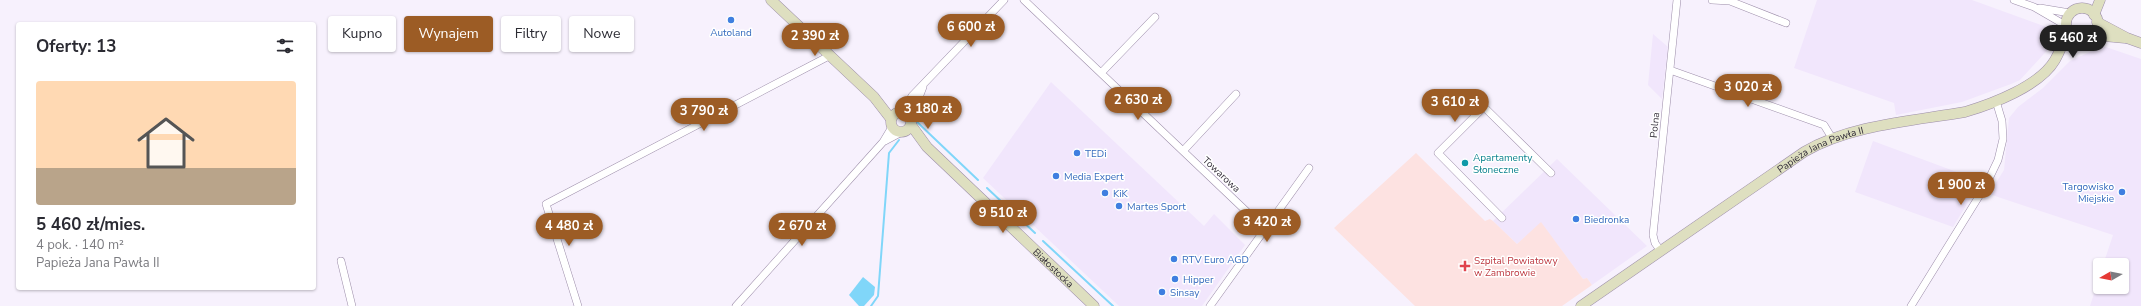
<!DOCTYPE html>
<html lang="pl">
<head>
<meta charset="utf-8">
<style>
  body { margin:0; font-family:"Nunito Sans",sans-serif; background:#f7f7f7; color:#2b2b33; height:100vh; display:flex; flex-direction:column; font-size:15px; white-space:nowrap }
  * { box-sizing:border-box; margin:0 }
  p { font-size:13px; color:#7c7c81 }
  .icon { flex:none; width:22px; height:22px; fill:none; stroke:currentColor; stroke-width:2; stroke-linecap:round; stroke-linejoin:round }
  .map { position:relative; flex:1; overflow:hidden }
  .side { position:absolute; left:16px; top:22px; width:300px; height:268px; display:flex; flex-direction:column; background:#fff; border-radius:4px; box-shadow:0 1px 3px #0004 }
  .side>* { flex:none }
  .hud { position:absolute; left:328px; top:16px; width:380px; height:36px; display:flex; gap:8px }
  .needle { width:26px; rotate:261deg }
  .controls { position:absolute; left:2093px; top:258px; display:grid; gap:8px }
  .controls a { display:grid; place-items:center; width:36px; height:36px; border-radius:4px; background:#fff; box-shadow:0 1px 3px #0004; font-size:20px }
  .price { position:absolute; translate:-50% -34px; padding:0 9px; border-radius:14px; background:#9c5c25; color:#fff; font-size:13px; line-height:26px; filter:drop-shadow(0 1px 2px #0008) }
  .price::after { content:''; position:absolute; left:50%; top:24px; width:12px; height:9px; margin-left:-6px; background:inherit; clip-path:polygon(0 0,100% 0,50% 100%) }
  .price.current { background:#222; color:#fff }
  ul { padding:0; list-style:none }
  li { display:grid; align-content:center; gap:8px; height:212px; padding:0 20px }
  li span { display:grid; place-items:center; height:124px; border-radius:4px; color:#555 }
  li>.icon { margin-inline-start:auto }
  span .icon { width:72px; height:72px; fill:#fffc; stroke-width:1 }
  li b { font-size:17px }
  h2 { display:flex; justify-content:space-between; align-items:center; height:48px; padding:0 20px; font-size:17px }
  .chip { padding:0 14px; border-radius:4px; background:#fff; box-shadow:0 1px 3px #0004; font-size:14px; line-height:36px }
  .chip.current { background:#9c5c25; color:#fff }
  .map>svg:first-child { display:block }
</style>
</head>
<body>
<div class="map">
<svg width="2141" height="306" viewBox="0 0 2141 306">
  <rect width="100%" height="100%" fill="#f7f1fd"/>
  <path fill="#f1e6fc" d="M 1817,0 L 1972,0 L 2052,29 L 2053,44 L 2020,80 L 2011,84 L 1962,102 L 1896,115 L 1894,103 L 1794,68 Z
    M 1653,34 L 1668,47 L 1662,99 L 1648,85 Z
    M 2103,46 L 2141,59 L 2141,306 L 2090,306 L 2100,275 L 2100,287 L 2122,287 L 2122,265 L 2103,265 L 2113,235 L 1989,194 L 2004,170 L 2009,118 L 2018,107 L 2043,88 L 2070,61 Z
    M 1051,82 L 1204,226 L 1214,214 L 1245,245 L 1202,306 L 1119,306 L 983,178 Z
    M 1873,141 L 1981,181 L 1953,227 L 1855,192 Z
    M 1557,159 L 1647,246 L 1592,285 L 1587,278 L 1583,279 L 1541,223 L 1517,244 L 1493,221 Z"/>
  <path fill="#fde2e1" d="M 1416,153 L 1485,221 L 1490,219 L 1493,221 L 1517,244 L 1541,222 L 1583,279 L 1587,278 L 1592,285 L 1562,306 L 1415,306 L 1334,228 Z"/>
  <path fill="#80d6f9" d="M 863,277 L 875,287 L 874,295 L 864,306 L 859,306 L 849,295 Z"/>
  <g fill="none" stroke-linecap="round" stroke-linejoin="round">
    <path stroke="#80d6f9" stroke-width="2" d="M 916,121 L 978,180
      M 987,188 L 1035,233
      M 1043,241 L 1113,306
      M 871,306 L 878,296 L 889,153 L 899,140"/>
    <defs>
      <path id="street" d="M 1024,0 L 1265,229
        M 1712,0 L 1730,1 L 1786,23
        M 2014,0 L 2034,7 L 2065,25
        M 2040,8 L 2070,13
        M 1670,70 L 1824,125 L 1832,138
        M 1101,73 L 1155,17
        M 903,112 L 912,96 L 1004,0
        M 911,118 L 923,87
        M 885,141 L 900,133
        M 1183,151 L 1236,94
        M 1502,218 L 1438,153 L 1484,107 L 1551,173
        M 1660,250 L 1655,243 L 1653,235 L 1677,0
        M 341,261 L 352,306
        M 578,306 L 546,204 L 829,56
        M 736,306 L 883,142 L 892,127
        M 1210,306 L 1309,168
        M 1911,306 L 1986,185 L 1998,160 L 2003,139 L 2002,121 L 1996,101"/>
      <g id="secondary">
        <path d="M 771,0 L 874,97 L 891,119"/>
        <circle cx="2082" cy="24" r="16"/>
        <path d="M 2094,15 L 2100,0"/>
        <path d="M 2097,22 L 2127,38 L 2141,43"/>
        <path d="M 2093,35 L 2125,38"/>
        <circle cx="901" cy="122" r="10"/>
        <path id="s1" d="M 911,125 L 927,147 L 1094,306"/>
        <path id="s2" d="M 1581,306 L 1804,152 C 1850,125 1913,121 1965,112 C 1992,104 2040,86 2055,60 C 2060,51 2064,41 2067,32"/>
      </g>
    </defs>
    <use href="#street" stroke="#9d8eaa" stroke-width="8"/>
    <use href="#secondary" stroke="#9d8eaa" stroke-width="11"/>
    <use href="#street" stroke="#fff" stroke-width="7"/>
    <use href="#secondary" stroke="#dedfc0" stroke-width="10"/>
  </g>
  <g fill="#3f7fe0" stroke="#fff" stroke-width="1.5">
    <circle cx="731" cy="20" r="4"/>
    <circle cx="1077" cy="153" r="4"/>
    <circle cx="1056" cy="176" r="4"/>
    <circle cx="2122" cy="192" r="4"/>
    <circle cx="1105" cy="193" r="4"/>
    <circle cx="1119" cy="206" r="4"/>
    <circle cx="1576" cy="219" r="4"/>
    <circle cx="1174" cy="259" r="4"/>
    <circle cx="1175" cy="279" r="4"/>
    <circle cx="1162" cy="292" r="4"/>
  </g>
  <circle fill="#0f9aa8" stroke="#fff" stroke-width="1.5" cx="1465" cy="163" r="4"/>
  <path fill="#e0444e" stroke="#fff" stroke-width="1.5" d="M1463 260h4v4h4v4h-4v4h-4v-4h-4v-4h4z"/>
  <g text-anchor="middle" stroke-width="3" stroke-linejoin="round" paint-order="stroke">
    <g font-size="10" fill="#366cbe" stroke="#fff" text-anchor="start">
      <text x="731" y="36" text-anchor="middle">Autoland</text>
      <text x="1085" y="157">TEDi</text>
      <text x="1064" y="180">Media Expert</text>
      <text x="2114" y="190" text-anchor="end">Targowisko<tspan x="2114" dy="12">Miejskie</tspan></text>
      <text x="1113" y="197">KiK</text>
      <text x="1127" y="210">Martes Sport</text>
      <text x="1584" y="223">Biedronka</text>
      <text x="1182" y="263">RTV Euro AGD</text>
      <text x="1183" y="283">Hipper</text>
      <text x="1170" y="296">Sinsay</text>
    </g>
    <g font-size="10" fill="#342e3a" stroke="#fff">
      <text transform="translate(1654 125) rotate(-84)" y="4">Polna</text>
      <text dy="4" stroke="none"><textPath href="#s2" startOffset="287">Papieża Jana Pawła II</textPath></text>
      <text transform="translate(1222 174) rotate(43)" y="4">Towarowa</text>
      <text dy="4" stroke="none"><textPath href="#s1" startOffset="202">Białostocka</textPath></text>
    </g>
    <g font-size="10" fill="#0d838f" stroke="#fff" text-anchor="start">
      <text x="1473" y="161">Apartamenty<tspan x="1473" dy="12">Słoneczne</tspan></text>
    </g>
    <g font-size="10" fill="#be3a42" stroke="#fff" text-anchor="start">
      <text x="1474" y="264">Szpital Powiatowy<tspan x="1474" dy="12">w Zambrowie</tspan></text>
    </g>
  </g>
</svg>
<div class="controls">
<a><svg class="needle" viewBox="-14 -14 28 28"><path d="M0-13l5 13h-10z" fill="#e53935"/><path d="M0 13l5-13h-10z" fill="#7c7c81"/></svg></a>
</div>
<b class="price" style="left:971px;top:48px">6 600 zł</b>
<b class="price" style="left:815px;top:57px">2 390 zł</b>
<b class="price current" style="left:2073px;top:59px">5 460 zł</b>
<b class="price" style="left:1748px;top:108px">3 020 zł</b>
<b class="price" style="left:1138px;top:121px">2 630 zł</b>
<b class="price" style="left:1455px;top:123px">3 610 zł</b>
<b class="price" style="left:928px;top:130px">3 180 zł</b>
<b class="price" style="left:704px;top:132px">3 790 zł</b>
<b class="price" style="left:1961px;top:206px">1 900 zł</b>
<b class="price" style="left:1003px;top:234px">9 510 zł</b>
<b class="price" style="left:1267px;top:243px">3 420 zł</b>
<b class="price" style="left:569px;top:247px">4 480 zł</b>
<b class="price" style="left:802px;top:247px">2 670 zł</b>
<div class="hud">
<a class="chip">Kupno</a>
<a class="chip current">Wynajem</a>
<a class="chip">Filtry</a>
<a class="chip">Nowe</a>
</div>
<section class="side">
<h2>Oferty: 13<svg class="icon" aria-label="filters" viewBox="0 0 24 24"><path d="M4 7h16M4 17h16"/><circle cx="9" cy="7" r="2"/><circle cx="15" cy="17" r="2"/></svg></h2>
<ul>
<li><span style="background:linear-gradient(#ffd9b3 70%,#b9a48a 0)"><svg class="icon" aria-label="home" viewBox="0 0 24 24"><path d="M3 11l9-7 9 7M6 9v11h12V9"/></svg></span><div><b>5 460 zł/mies.</b><p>4 pok. · 140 m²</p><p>Papieża Jana Pawła II</p></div></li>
</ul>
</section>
</div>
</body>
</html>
